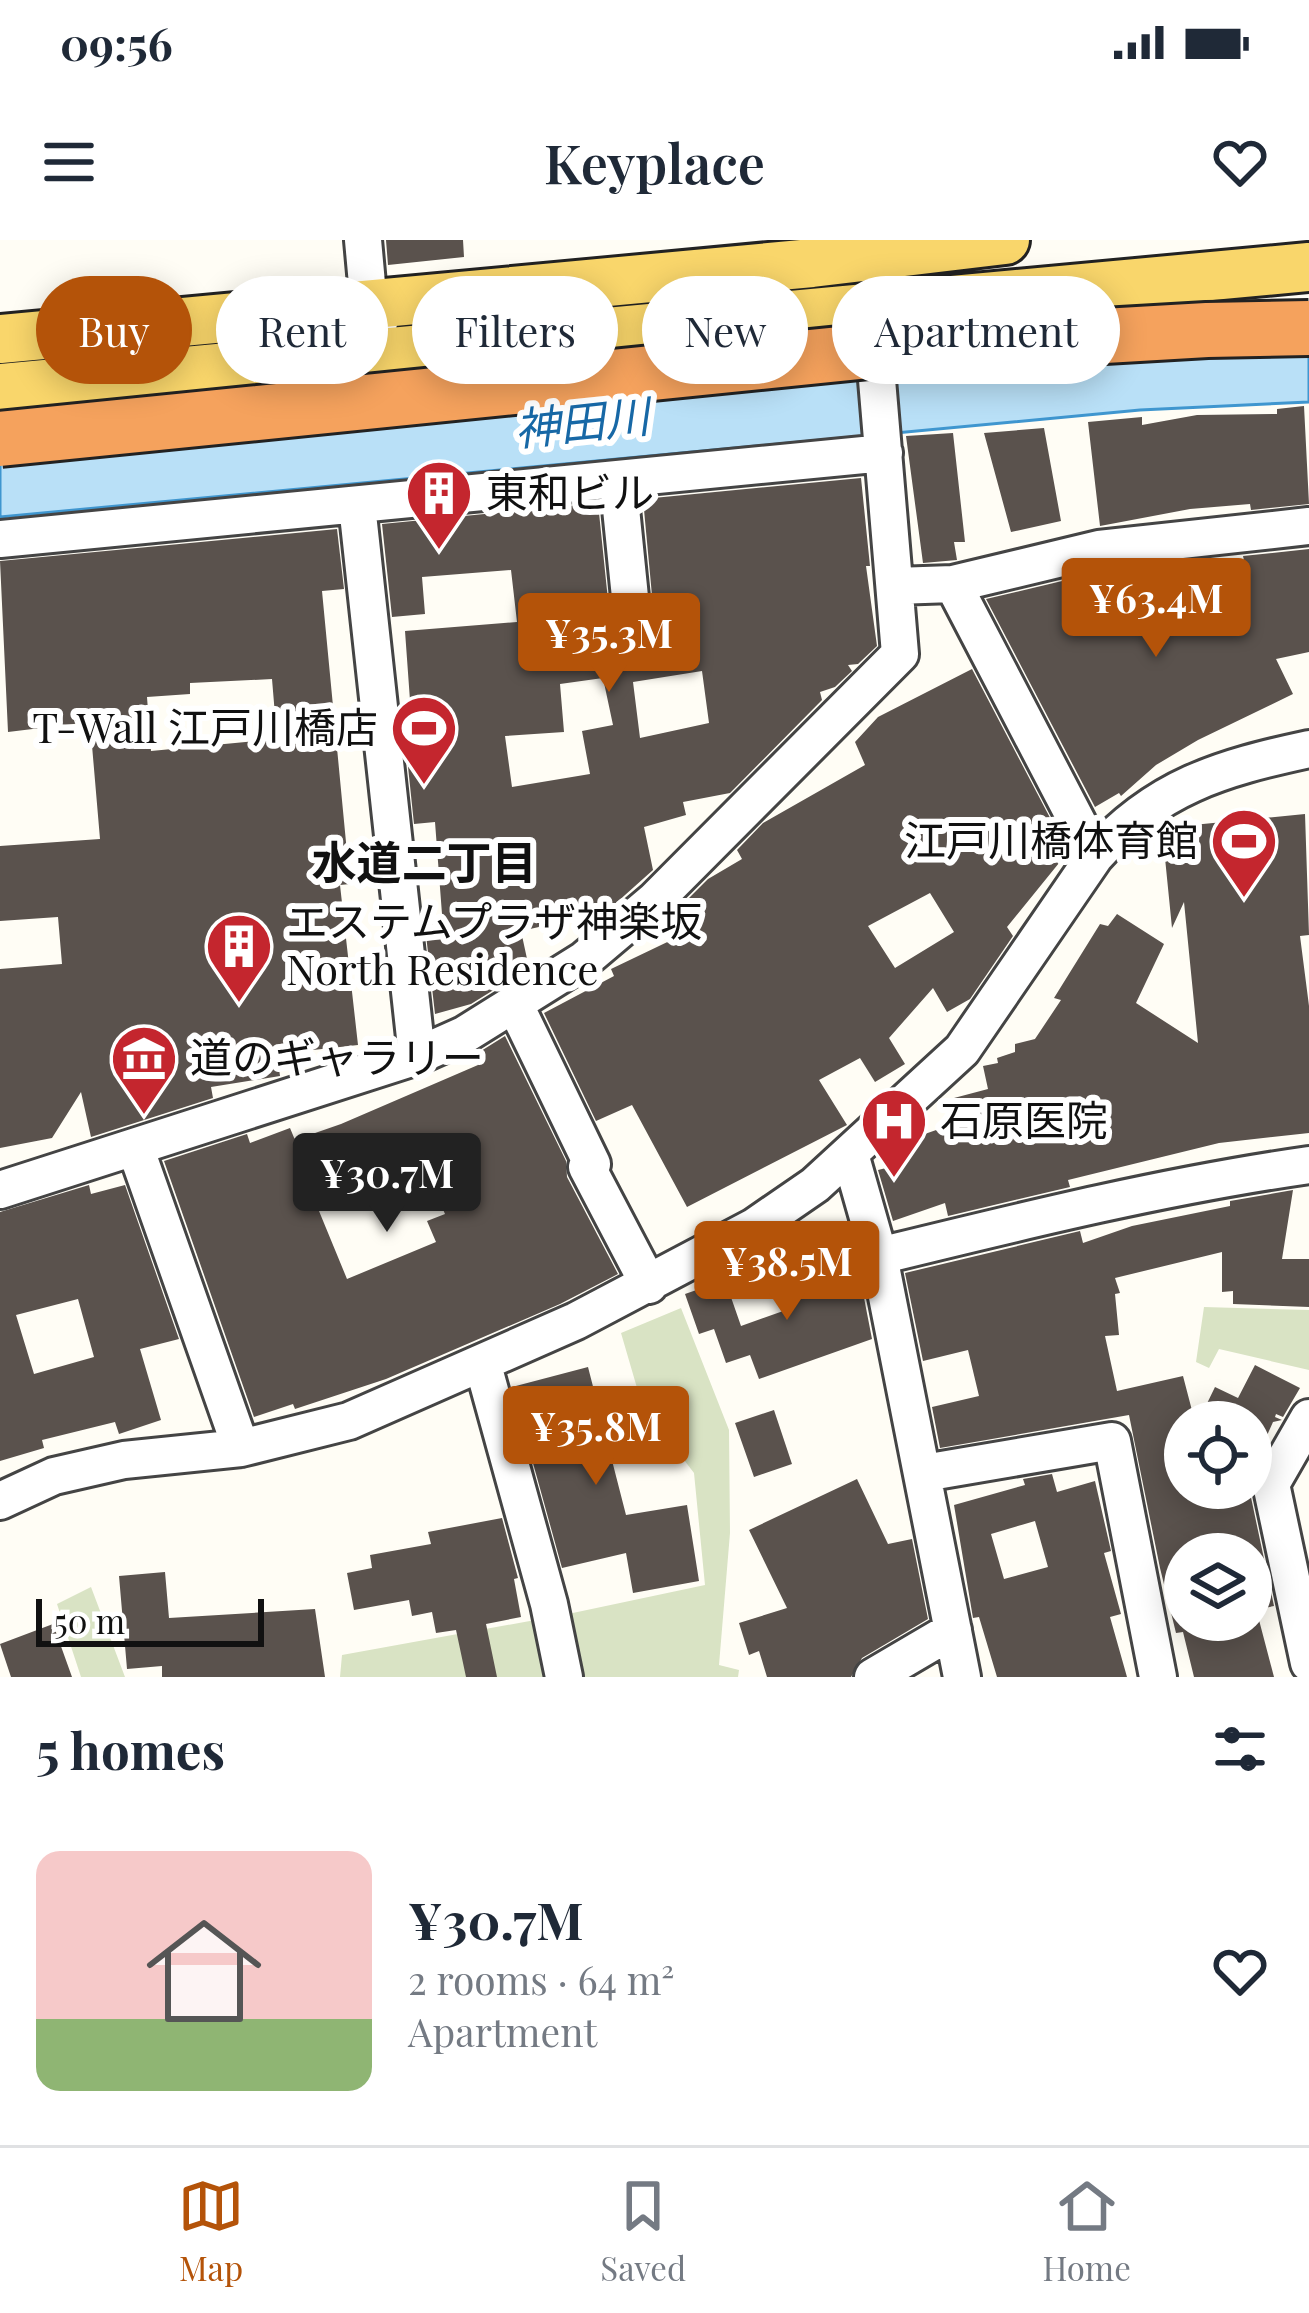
<!DOCTYPE html>
<html lang="en">
<head>
<meta charset="utf-8">
<style>
  body { margin:0; font-family:"Playfair Display","Noto Sans JP",serif; background:#f2f2f3; color:#1f2937; height:100vh; display:flex; flex-direction:column; font-size:45px; white-space:nowrap }
  * { box-sizing:border-box; margin:0 }
  p { font-size:39px; color:#747a83 }
  .icon { flex:none; width:66px; height:66px; fill:none; stroke:currentColor; stroke-width:2; stroke-linecap:round; stroke-linejoin:round }
  .map { position:relative; height:1437px; overflow:hidden }
  .details { display:flex; flex-direction:column; background:#fff; flex:1 }
  .details>* { flex:none }
  .guide { position:absolute; left:36px; top:36px; width:1239px; height:108px; display:flex; gap:24px }
  .buttons { position:absolute; left:1164px; top:1161px; display:grid; gap:24px }
  .buttons a { display:grid; place-items:center; width:108px; height:108px; border-radius:50%; background:#fff; box-shadow:0 6px 30px #0003; font-size:60px }
  .scale { position:absolute; left:36px; bottom:30px; width:228px; box-sizing:border-box; padding-left:12px; border:6px solid #111; border-top:0; font-size:33px; line-height:42px; white-space:nowrap; color:#111; -webkit-text-stroke:9px #fff; paint-order:stroke }
  .price { position:absolute; translate:-50% -102px; padding:0 27px; border-radius:12px; background:#b45309; color:#fff; font-size:39px; line-height:78px; filter:drop-shadow(0 3px 6px #0008) }
  .price::after { content:''; position:absolute; left:50%; top:72px; width:36px; height:27px; margin-left:-18px; background:inherit; clip-path:polygon(0 0,100% 0,50% 100%) }
  .price.on { background:#222; color:#fff }
  ul { padding:0; list-style:none }
  li { display:flex; align-items:center; gap:36px; height:300px; padding:0 36px }
  li+li { border-top:3px solid #e0e1e3 }
  li span { display:grid; place-items:center; flex:none; width:336px; height:240px; border-radius:24px; color:#555 }
  li>.icon { margin-inline-start:auto }
  span .icon { width:144px; height:144px; fill:#fffc; stroke-width:1 }
  li b { font-size:51px }
  h2 { display:flex; justify-content:space-between; align-items:center; height:144px; padding:0 36px; font-size:51px }
  .chip { padding:0 42px; border-radius:54px; background:#fff; box-shadow:0 6px 30px #0003; font-size:42px; line-height:108px }
  .chip.on { background:#b45309; color:#fff }
  .status { display:flex; justify-content:space-between; align-items:center; height:84px; padding:0 60px; background:#fff; direction:ltr }
  .status svg { height:33px; fill:currentColor }
  header { display:flex; justify-content:space-between; align-items:center; height:156px; padding:0 36px; background:#fff; font-size:54px; font-weight:600 }
  .tabs { display:flex; justify-content:space-around; align-items:center; height:168px; border-top:3px solid #e0e1e3; background:#fff; font-size:33px; color:#747a83 }
  .tabs a { display:grid; justify-items:center; gap:6px }
  .tabs .on { color:#b45309 }
  .map>svg:first-child { display:block }
</style>
</head>
<body>
<div class="status"><b>09:56</b><svg viewBox="0 0 49 12"><path d="M0 12V9h3v3zM5 12V6h3v6zM10 12V3h3v9zM15 12V0h3v12zM26 1h20v11H26zM47 4h2v5h-2z"/></svg></div>
<header><svg class="icon" aria-label="menu" viewBox="0 0 24 24"><path d="M4 6h16M4 12h16M4 18h16"/></svg>Keyplace<svg class="icon" aria-label="heart" viewBox="0 0 24 24"><path d="M12 20l-8-8c-3-5 5-10 8-4 3-6 11-1 8 4z"/></svg></header>
<div class="map">
<svg width="1309" height="1437" viewBox="0 0 1309 1437">
  <rect width="100%" height="100%" fill="#fffdf5"/>
  <path fill="#d9e3c4" d="M 1204,1067 L 1309,1070 L 1309,1130 L 1219,1109 L 1209,1128 L 1196,1122 Z
    M 681,1068 L 729,1190 L 730,1293 L 719,1425 L 739,1430 L 738,1437 L 340,1437 L 342,1415 L 568,1374 L 705,1345 L 694,1233 L 642,1165 L 621,1093 Z
    M 91,1347 L 125,1437 L 81,1437 L 57,1364 Z"/>
  <path fill="#b9e0f7" stroke="#3f96cf" stroke-width="3" d="M 1309,70 L 1309,162 L 1140,170 L 0,277 L 0,190 Z"/>
  <path fill="#5a524d" fill-rule="evenodd" d="M 386,0 L 463,0 L 464,17 L 388,25 Z
    M 1304,166 L 1309,264 L 1251,270 L 1250,264 L 1190,269 L 1100,286 L 1088,182 L 1142,177 L 1142,185 L 1197,175 L 1277,174 L 1277,169 Z
    M 1044,188 L 1061,281 L 1011,292 L 984,193 Z
    M 953,193 L 965,302 L 954,302 L 957,320 L 923,323 L 906,196 Z
    M 861,238 L 870,326 L 866,326 L 877,406 L 858,424 L 848,425 L 852,431 L 835,447 L 820,452 L 822,460 L 730,553 L 683,562 L 686,575 L 644,587 L 653,630 L 606,672 L 521,691 L 529,728 L 471,764 L 435,774 L 425,686 L 439,683 L 442,674 L 435,582 L 414,584 L 407,517 L 414,516 L 405,391 L 517,382 L 511,330 L 422,337 L 425,374 L 392,377 L 382,284 L 598,263 L 609,370 L 614,381 L 632,389 L 645,384 L 653,366 L 643,259 ZM 702,431 L 709,483 L 640,498 L 633,442 ZM 603,438 L 613,485 L 582,491 L 590,534 L 512,547 L 505,496 L 564,492 L 560,444 Z
    M 337,289 L 344,349 L 322,351 L 350,644 L 340,645 L 358,805 L 277,814 L 280,836 L 211,847 L 213,858 L 91,897 L 81,852 L 52,898 L 0,908 L 0,729 L 62,724 L 58,677 L 0,681 L 0,606 L 100,599 L 90,482 L 8,492 L 0,321 ZM 272,439 L 277,499 L 151,511 L 147,457 L 190,454 L 190,443 Z
    M 1309,309 L 1309,412 L 1276,419 L 1293,454 L 1198,500 L 1156,525 L 1121,556 L 1119,553 L 1095,567 L 986,359 L 1104,331 L 1116,364 L 1179,335 L 1189,348 L 1245,325 L 1243,316 Z
    M 972,429 L 1058,593 L 1049,598 L 1059,623 L 1007,687 L 1013,696 L 970,759 L 947,772 L 933,748 L 889,798 L 905,824 L 875,842 L 860,818 L 819,840 L 847,885 L 687,967 L 632,865 L 596,881 L 544,773 L 614,736 L 611,729 L 682,695 L 670,677 L 708,639 L 742,619 L 737,610 L 763,583 L 865,525 L 855,502 L 878,477 ZM 930,653 L 954,692 L 895,728 L 868,686 Z
    M 1305,574 L 1309,695 L 1300,696 L 1309,766 L 1309,893 L 1219,903 L 1068,940 L 1070,947 L 948,976 L 945,963 L 893,981 L 878,930 L 890,927 L 887,918 L 905,913 L 902,902 L 959,882 L 954,858 L 988,849 L 983,826 L 998,823 L 997,818 L 1015,812 L 1015,804 L 1035,799 L 1061,760 L 1054,758 L 1100,684 L 1108,686 L 1117,674 L 1164,704 L 1136,763 L 1198,803 L 1184,662 L 1172,688 L 1162,588 Z
    M 505,796 L 566,921 L 567,937 L 618,1034 L 560,1064 L 386,1139 L 295,1169 L 293,1164 L 254,1177 L 164,921 L 247,894 L 250,903 L 290,888 L 295,900 L 341,884 L 478,825 L 473,816 ZM 418,912 L 445,974 L 427,981 L 436,1002 L 347,1039 L 312,954 Z
    M 89,945 L 91,954 L 125,945 L 179,1099 L 140,1109 L 161,1180 L 119,1194 L 115,1182 L 42,1200 L 44,1208 L 0,1221 L 0,972 ZM 78,1059 L 94,1117 L 34,1134 L 16,1075 Z
    M 1293,950 L 1282,1019 L 1309,1019 L 1309,1067 L 1233,1064 L 1233,1051 L 1222,1052 L 1222,1012 L 1115,1038 L 1120,1053 L 1115,1054 L 1119,1095 L 1105,1096 L 1117,1151 L 1183,1136 L 1195,1182 L 1185,1182 L 1185,1258 L 1227,1248 L 1249,1248 L 1274,1366 L 1251,1371 L 1251,1306 L 1185,1314 L 1185,1380 L 1259,1380 L 1274,1437 L 1194,1437 L 1183,1392 L 1176,1393 L 1160,1328 L 1129,1175 L 940,1208 L 932,1167 L 979,1156 L 968,1110 L 923,1121 L 905,1033 L 1080,991 L 1083,1003 L 1132,986 L 1230,966 L 1230,961 Z
    M 859,1032 L 872,1099 L 759,1139 L 750,1115 L 726,1123 L 714,1089 L 699,1094 L 685,1054 L 725,1040 L 741,1086 L 786,1070 L 778,1048 Z
    M 1255,1125 L 1300,1148 L 1283,1177 L 1276,1174 L 1275,1177 L 1282,1180 L 1273,1182 L 1251,1231 L 1251,1182 L 1198,1182 L 1215,1147 L 1238,1158 Z
    M 588,1127 L 626,1275 L 687,1265 L 699,1341 L 633,1353 L 626,1313 L 562,1328 L 512,1147 Z
    M 774,1170 L 792,1224 L 754,1237 L 735,1183 Z
    M 1052,1234 L 1057,1252 L 1095,1241 L 1111,1311 L 1104,1313 L 1121,1374 L 1110,1377 L 1127,1437 L 997,1437 L 979,1377 L 973,1378 L 954,1265 L 1025,1245 L 1023,1239 ZM 1035,1281 L 1048,1327 L 1004,1339 L 991,1294 Z
    M 857,1239 L 888,1304 L 912,1299 L 928,1379 L 862,1418 L 851,1437 L 767,1437 L 759,1411 L 749,1415 L 739,1383 L 787,1368 L 749,1290 Z
    M 502,1278 L 518,1338 L 514,1339 L 521,1377 L 486,1384 L 497,1437 L 466,1437 L 456,1390 L 436,1393 L 432,1372 L 412,1376 L 409,1360 L 354,1370 L 347,1333 L 372,1328 L 370,1315 L 431,1304 L 428,1292 Z
    M 165,1332 L 169,1378 L 315,1369 L 325,1437 L 162,1437 L 162,1426 L 127,1429 L 119,1336 Z
    M 53,1384 L 72,1437 L 11,1437 L 0,1404 Z"/>
  <g fill="none" stroke-linecap="round" stroke-linejoin="round">
    <defs>
      <path id="minor" d="M 363,0 L 369,66 L 379,83
        M 618,239 L 631,367
        M 357,265 L 417,816
        M 0,299 L 884,213
        M 953,344 L 1095,616
        M 895,346 L 953,344 L 1099,309 L 1309,286
        M 515,765 L 592,924 L 587,927 L 649,1045
        M 135,907 L 241,1208
        M 850,914 L 879,1016 L 962,1437
        M 0,950 L 417,816 L 464,795 L 584,720 L 655,660 L 900,414 L 873,92
        M 879,1016 C 1022,981 1163,946 1309,925
        M 483,1125 L 549,1364 L 564,1437
        M 1309,1178 L 1271,1244 L 1309,1423
        M 924,1233 L 1112,1201 L 1158,1437
        M 0,1261 L 54,1236 L 124,1220 L 241,1208 L 349,1181 L 576,1081 L 754,987 L 815,945 L 962,810 L 1095,616 C 1156,547 1221,528 1309,509
        M 873,1437 L 953,1390"/>
      <path id="major" d="M 0,99 L 812,23 L 1005,0
        M 0,148 L 1309,27"/>
    </defs>
    <use href="#minor" stroke="#444" stroke-width="42"/>
    <use href="#major" stroke="#222" stroke-width="54"/>
    <use href="#minor" stroke="#fff" stroke-width="36"/>
    <use href="#major" stroke="#f9d66b" stroke-width="48"/>
    <defs>
      <path id="highway-bridge" d="M 0,199 L 899,108 L 1207,90 L 1309,88"/>
    </defs>
    <use href="#highway-bridge" stroke="#222" stroke-width="60" stroke-linecap="butt"/>
    <use href="#highway-bridge" stroke="#f5a25d" stroke-width="54"/>
  </g>
  <defs>
    <symbol id="building-pin" viewBox="-11 -11 22 30"><path d="M0 17L-7.5 6A9.5 9.5 0 1 1 7.5 6Z" fill="#c4262e" stroke="#fff"/><path d="M-4-6H4V6H1V3H-1V6H-4ZM-2.5-4.3h1.7v1.8h-1.7ZM.8-4.3h1.7v1.8H.8ZM-2.5-1h1.7V.8h-1.7ZM.8-1h1.7V.8H.8Z" fill="#fff"/></symbol>
    <symbol id="stadium-pin" viewBox="-11 -11 22 30"><path d="M0 17L-7.5 6A9.5 9.5 0 1 1 7.5 6Z" fill="#c4262e" stroke="#fff"/><path d="M0-5a6.5 5 0 1 0 0 10a6.5 5 0 1 0 0-10ZM-3.5-1.8h7v3.6h-7Z" fill="#fff"/></symbol>
    <symbol id="museum-pin" viewBox="-11 -11 22 30"><path d="M0 17L-7.5 6A9.5 9.5 0 1 1 7.5 6Z" fill="#c4262e" stroke="#fff"/><path d="M0-6L6-3V-2H-6V-3ZM-5-1h2V3h-2ZM-1-1h2V3h-2ZM3-1h2V3H3ZM-6 4H6V6H-6Z" fill="#fff"/></symbol>
    <symbol id="hospital-pin" viewBox="-11 -11 22 30"><path d="M0 17L-7.5 6A9.5 9.5 0 1 1 7.5 6Z" fill="#c4262e" stroke="#fff"/><path d="M-5-5h3v3.5h4V-5h3V5h-3V1.5h-4V5h-3Z" fill="#fff"/></symbol>
  </defs>
  <g fill-rule="evenodd">
    <use href="#building-pin" x="401" y="215" width="76" height="104"/>
    <use href="#stadium-pin" x="386" y="450" width="76" height="104"/>
    <use href="#stadium-pin" x="1206" y="563" width="76" height="104"/>
    <use href="#building-pin" x="201" y="668" width="76" height="104"/>
    <use href="#museum-pin" x="106" y="780" width="76" height="104"/>
    <use href="#hospital-pin" x="856" y="843" width="76" height="104"/>
  </g>
  <g text-anchor="middle" stroke-width="12" stroke-linejoin="round" paint-order="stroke">
    <g font-size="42" fill="#111" stroke="#fff" text-anchor="start">
      <text x="486" y="268">東和ビル</text>
      <text x="378" y="503" text-anchor="end">T-Wall 江戸川橋店</text>
      <text x="1198" y="616" text-anchor="end">江戸川橋体育館</text>
      <text x="286" y="697">エステムプラザ神楽坂<tspan x="286" dy="48">North Residence</tspan></text>
      <text x="190" y="833">道のギャラリー</text>
      <text x="940" y="896">石原医院</text>
    </g>
    <g font-size="45" font-style="italic" fill="#1768a6" stroke="#fff">
      <text transform="translate(582 183) rotate(-6)" y="16">神田川</text>
    </g>
    <g font-size="45" font-weight="bold" fill="#111" stroke="#fff">
      <text x="424" y="639">水道二丁目</text>
    </g>
  </g>
</svg>
<div class="buttons">
<a><svg class="icon" aria-label="locate" viewBox="0 0 24 24"><circle cx="12" cy="12" r="6"/><path d="M12 2v4M12 18v4M2 12h4M18 12h4"/></svg></a>
<a><svg class="icon" aria-label="layers" viewBox="0 0 24 24"><path d="M12 4l9 5-9 5-9-5zM3 14l9 5 9-5"/></svg></a>
</div>
<div class="scale">50 m</div>
<b class="price" style="left:1156px;top:420px">¥63.4M</b>
<b class="price" style="left:609px;top:455px">¥35.3M</b>
<b class="price on" style="left:387px;top:995px">¥30.7M</b>
<b class="price" style="left:787px;top:1083px">¥38.5M</b>
<b class="price" style="left:596px;top:1248px">¥35.8M</b>
<div class="guide">
<a class="chip on">Buy</a>
<a class="chip">Rent</a>
<a class="chip">Filters</a>
<a class="chip">New</a>
<a class="chip">Apartment</a>
</div>
</div>
<section class="details">
<h2>5 homes<svg class="icon" aria-label="filters" viewBox="0 0 24 24"><path d="M4 7h16M4 17h16"/><circle cx="9" cy="7" r="2"/><circle cx="15" cy="17" r="2"/></svg></h2>
<ul>
<li><span style="background:linear-gradient(#f6c9c9 70%,#8fb573 0)"><svg class="icon" aria-label="home" viewBox="0 0 24 24"><path d="M3 11l9-7 9 7M6 9v11h12V9"/></svg></span><div><b>¥30.7M</b><p>2 rooms · 64 m²</p><p>Apartment</p></div><svg class="icon" aria-label="heart" viewBox="0 0 24 24"><path d="M12 20l-8-8c-3-5 5-10 8-4 3-6 11-1 8 4z"/></svg></li>
</ul>
</section>
<nav class="tabs">
<a class="on"><svg class="icon" aria-label="map" viewBox="0 0 24 24"><path d="M3 6l6-2 6 2 6-2v14l-6 2-6-2-6 2zM9 4v14M15 6v14"/></svg>Map</a>
<a><svg class="icon" aria-label="saved" viewBox="0 0 24 24"><path d="M7 4h10v16l-5-4-5 4z"/></svg>Saved</a>
<a><svg class="icon" aria-label="home" viewBox="0 0 24 24"><path d="M3 11l9-7 9 7M6 9v11h12V9"/></svg>Home</a>
</nav>
</body>
</html>
